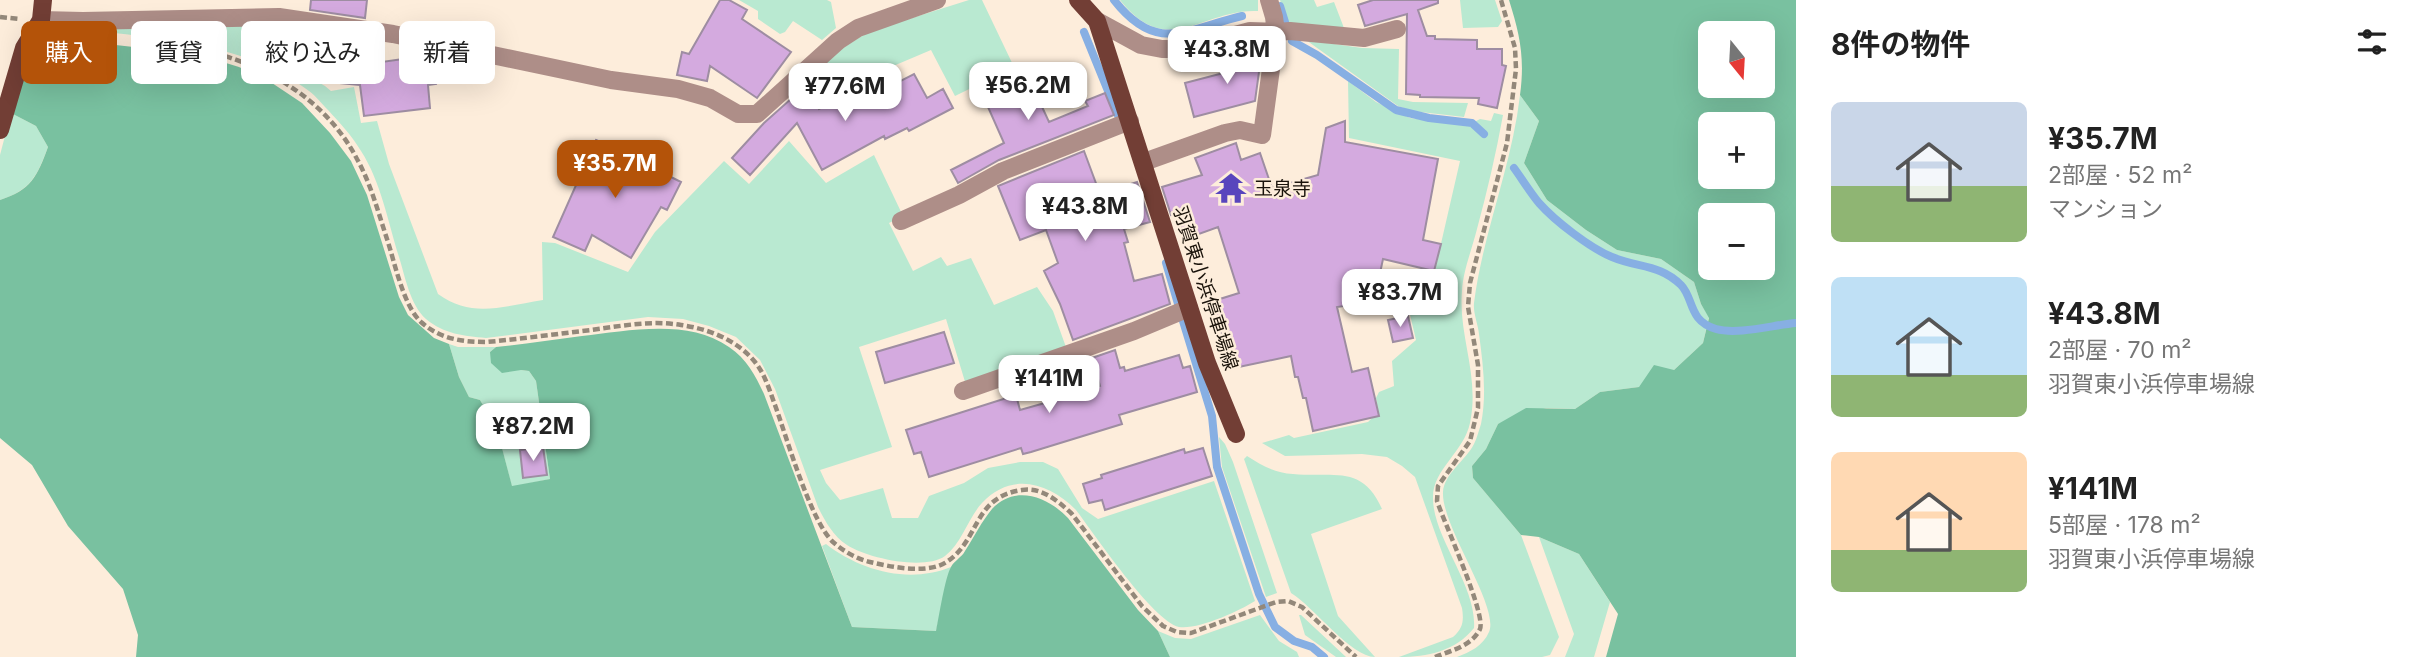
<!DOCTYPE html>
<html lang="ja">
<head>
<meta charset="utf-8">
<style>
  body { margin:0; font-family:Inter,"Noto Sans JP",sans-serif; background:#f2f2f2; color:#222; height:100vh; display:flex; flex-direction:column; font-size:26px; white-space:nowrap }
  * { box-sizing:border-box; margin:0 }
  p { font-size:23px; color:#767676 }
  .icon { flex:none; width:38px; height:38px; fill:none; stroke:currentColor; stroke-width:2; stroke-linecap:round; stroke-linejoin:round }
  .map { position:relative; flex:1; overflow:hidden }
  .drawer { display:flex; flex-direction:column; background:#fff; width:630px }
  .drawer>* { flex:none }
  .hud { position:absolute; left:21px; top:21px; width:665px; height:63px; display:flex; gap:14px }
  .needle { width:46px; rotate:162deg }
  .fabs { position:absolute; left:1698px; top:21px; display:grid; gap:14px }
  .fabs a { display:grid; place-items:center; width:77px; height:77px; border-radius:10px; background:#fff; box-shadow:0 7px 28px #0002; font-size:35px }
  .price { position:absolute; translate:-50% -60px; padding:0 16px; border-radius:14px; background:#fff; color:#222; font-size:23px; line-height:46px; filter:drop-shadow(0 2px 4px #0008) }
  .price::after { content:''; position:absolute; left:50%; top:42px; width:21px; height:16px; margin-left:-10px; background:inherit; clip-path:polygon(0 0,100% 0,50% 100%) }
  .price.selected { background:#b45309; color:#fff }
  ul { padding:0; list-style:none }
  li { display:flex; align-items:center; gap:21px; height:175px; padding:0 35px }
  li span { display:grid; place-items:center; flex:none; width:196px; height:140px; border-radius:10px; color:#555 }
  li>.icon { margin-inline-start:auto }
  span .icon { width:84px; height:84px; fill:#fffc; stroke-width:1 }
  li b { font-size:30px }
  h2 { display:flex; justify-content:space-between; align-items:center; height:84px; padding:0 35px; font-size:30px }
  .pill { padding:0 24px; border-radius:10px; background:#fff; box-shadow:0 7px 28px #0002; font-size:24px; line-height:63px }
  .pill.selected { background:#b45309; color:#fff }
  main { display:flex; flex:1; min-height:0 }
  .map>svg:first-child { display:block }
</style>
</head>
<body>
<main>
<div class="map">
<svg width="1796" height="657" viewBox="0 0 1796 657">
  <rect width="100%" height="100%" fill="#fdeddb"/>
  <path fill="#b9e9d1" d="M 739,0 L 827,0 L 831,2 L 836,28 L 822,40 L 793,21 L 785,32 L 780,34 L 758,19 L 758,11 Z
    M 969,0 L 982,0 L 1014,67 L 955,96 L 931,50 L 872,75 L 821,102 L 808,79 L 843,48 L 860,37 L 874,30 Z
    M 1120,0 L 1258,0 L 1258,11 C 1203,8 1168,61 1120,0 Z
    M 1280,0 L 1314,0 L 1317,7 L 1334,2 L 1344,28 L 1288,23 Z
    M 1460,0 L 1495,0 L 1502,21 L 1498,27 L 1463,28 Z
    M 276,25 L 286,27 L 278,64 C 295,78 316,76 331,91 L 354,87 L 361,123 L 377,121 L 389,164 L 438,294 C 472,319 504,306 543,300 L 542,242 L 555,243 L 628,272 L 655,232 L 724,161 L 749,184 L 789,141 L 826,183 L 874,155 L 903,216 L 889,223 L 913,271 L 941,257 L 947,266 L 971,258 L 994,305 L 1037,287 L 1053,311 L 1067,350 L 966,385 L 946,319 L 859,347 L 892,447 L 820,470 L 826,483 L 840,500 L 883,488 L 892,518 L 918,518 L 929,496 L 964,483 L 988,468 L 1020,462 L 1043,462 L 1058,469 L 1082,508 L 1098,519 L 1214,481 L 1255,601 C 1239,611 1198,630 1179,627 C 1153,621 1095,535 1076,510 C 1049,483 1012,471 982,503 C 968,518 962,543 945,556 C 924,571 867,558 847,545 C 833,536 825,521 818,507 L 775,389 L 760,360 L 736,337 L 709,326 L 683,319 L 648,317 L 486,338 C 464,336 444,334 426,319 C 410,305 405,276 399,257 C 388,222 381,182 361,151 C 352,136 340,123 328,110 C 322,104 316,96 309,91 C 249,46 178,41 107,32 L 103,29 Z
    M 1306,40 L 1362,48 L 1399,49 L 1398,99 L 1413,102 L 1468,103 L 1464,117 L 1412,111 L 1398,106 Z
    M 1348,81 L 1376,102 L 1410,118 L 1467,126 L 1480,119 L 1491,121 L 1494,113 L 1503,115 C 1496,154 1487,192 1477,229 C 1472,249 1463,271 1462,291 C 1458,336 1480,375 1470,423 C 1464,452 1433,469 1433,497 C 1432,537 1477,585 1474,628 C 1456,651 1427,657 1399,657 L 1453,637 C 1463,628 1464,621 1462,608 L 1415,477 L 1402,466 L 1387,457 L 1362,454 L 1285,456 L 1262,443 L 1289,435 L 1294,438 L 1368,422 L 1378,412 L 1376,398 L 1379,392 L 1394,386 L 1392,361 L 1416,340 L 1404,289 C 1412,276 1419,275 1434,274 L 1460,161 L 1349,138 Z
    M 1520,95 L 1539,121 L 1524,163 L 1547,200 L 1586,230 L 1617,250 L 1661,259 L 1694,282 L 1701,304 L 1709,317 L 1703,343 L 1674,370 L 1639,387 L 1600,392 L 1575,409 L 1546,408 L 1498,424 L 1486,449 L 1472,466 L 1473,478 L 1521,535 L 1559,637 L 1550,655 L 1542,657 L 1457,657 C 1470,652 1483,646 1489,632 C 1500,607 1441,526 1443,492 C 1444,474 1466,460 1474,444 C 1477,438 1479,430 1481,424 C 1487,394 1483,364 1479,334 C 1478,324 1473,313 1474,303 C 1483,232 1512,166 1520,95 Z
    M 11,113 L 36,126 L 48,147 C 37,176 31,190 0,200 L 0,155 Z
    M 449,344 L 458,347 L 496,347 L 490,352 L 521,370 L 529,371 L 536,381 L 550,479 L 512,487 L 497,429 L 480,400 L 469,397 L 459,377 Z
    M 1219,437 L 1225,444 L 1233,462 L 1277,593 L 1266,597 L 1222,467 Z
    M 1247,456 C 1261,465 1275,473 1293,474 C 1334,478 1362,464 1382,509 L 1311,534 L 1338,616 L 1375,657 C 1351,657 1314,607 1291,593 L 1244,459 Z
    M 1539,537 L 1579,554 L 1610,602 L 1594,657 L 1565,657 L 1574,634 Z
    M 826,544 C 861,571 909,584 951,567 L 936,631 L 852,627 L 822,546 Z
    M 1260,615 L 1279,641 L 1297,652 L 1299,657 L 1170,657 L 1158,631 L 1175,638 L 1191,639 Z
    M 1299,615 L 1301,615 L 1346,657 L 1336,657 L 1305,635 Z"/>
  <path fill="#79c1a0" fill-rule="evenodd" d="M 1509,0 L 1796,0 L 1796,657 L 1606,657 L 1618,614 L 1579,554 L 1539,537 L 1521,535 L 1473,478 L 1472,466 L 1486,449 L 1498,424 L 1526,408 L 1575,409 L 1600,392 L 1639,387 L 1654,365 L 1674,370 L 1703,343 L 1709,318 L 1701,304 L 1694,282 L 1661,259 L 1617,250 L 1586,230 L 1547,200 L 1524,163 L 1539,121 L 1520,95 C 1525,58 1520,35 1509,0 ZM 1710,33 L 1762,33 L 1762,86 L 1710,86 ZM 1710,124 L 1762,124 L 1762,177 L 1710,177 ZM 1710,215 L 1762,215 L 1762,268 L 1710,268 Z
    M 58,29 L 74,29 L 89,42 L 178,52 L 213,59 L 239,67 L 269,81 L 302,103 L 330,133 L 351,161 L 367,195 L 399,297 L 408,315 L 434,338 L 449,344 L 459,377 L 469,397 L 480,400 L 497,429 L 512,486 L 550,479 L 536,381 L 529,371 L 521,370 L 502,373 L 491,363 L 490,352 L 496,347 C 524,344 553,340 582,336 C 627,331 688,318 729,347 C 747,359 755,375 764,394 L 852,627 L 936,631 C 939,617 945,577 951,567 C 954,561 962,557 965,551 C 974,537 982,521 992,509 C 1015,484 1048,497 1068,518 L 1138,610 L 1158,631 L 1170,657 L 136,657 L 138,635 L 123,589 L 68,526 L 32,465 L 0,438 L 0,200 C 31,190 37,177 48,147 L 36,126 L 11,113 L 30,52 L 43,36 Z"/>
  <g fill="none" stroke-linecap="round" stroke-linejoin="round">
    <path stroke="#87afe3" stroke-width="8" d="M 1114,0 C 1157,55 1187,29 1242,16
      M 1280,6 L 1285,22
      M 1084,32 L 1119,118
      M 1292,41 L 1317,55 L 1396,110 L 1429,118 L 1472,123 L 1484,134
      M 1514,168 C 1522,179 1530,192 1539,203 C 1555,221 1590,248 1612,257 C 1638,268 1660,264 1681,285 C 1694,298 1688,321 1716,329 C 1738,335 1773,325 1796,323
      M 1166,263 L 1178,304
      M 1183,321 L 1212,416 L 1217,467 L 1259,594 L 1275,627 L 1294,641 L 1312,647 L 1324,657"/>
  </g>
  <path fill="#d4aadf" stroke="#9e8da2" stroke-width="2" d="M 311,0 L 367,0 L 365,18 L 310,10 Z
    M 720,0 L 729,0 L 747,10 L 742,19 L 791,52 L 757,98 L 710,66 L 707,81 L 677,75 L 682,52 L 689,54 Z
    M 1373,0 L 1438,0 L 1438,3 L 1418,10 L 1427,36 L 1435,36 L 1435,39 L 1477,40 L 1477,49 L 1502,49 L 1502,65 L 1506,66 L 1497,108 L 1478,104 L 1479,98 L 1420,97 L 1420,95 L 1406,94 L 1407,14 L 1365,26 L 1358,5 Z
    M 290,30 L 370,42 L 375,63 L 432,55 L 436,84 L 428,85 L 430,108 L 364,116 L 360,85 L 330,82 L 331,75 L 295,72 L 296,63 L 288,63 Z
    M 1240,49 L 1262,50 L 1255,101 L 1194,117 L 1185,83 L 1239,69 Z
    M 1025,70 L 1049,122 L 1088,106 L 1085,101 L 1105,93 L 1114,115 L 999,160 L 958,183 L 951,170 L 1004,143 L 984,98 L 1003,89 L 999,82 Z
    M 914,74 L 927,98 L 943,89 L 953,108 L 909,131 L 907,128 L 885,139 L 884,136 L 822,170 L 797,123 L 750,175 L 732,158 L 764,123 L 792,98 L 807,91 L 811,101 L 814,99 L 819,109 L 847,94 L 852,104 L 854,105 Z
    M 1345,121 L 1345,142 L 1438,159 L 1423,240 L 1441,244 L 1434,271 L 1383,259 L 1376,292 L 1377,301 L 1337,307 L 1352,372 L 1368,368 L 1379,416 L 1313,431 L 1306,398 L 1303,398 L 1298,377 L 1295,377 L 1291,356 L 1229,369 L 1219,319 L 1213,321 L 1207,303 L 1239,293 L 1218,227 L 1185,239 L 1176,214 L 1171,215 L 1162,187 L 1202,175 L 1195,158 L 1236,143 L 1241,160 L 1260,153 L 1272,188 L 1318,175 L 1326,128 Z
    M 596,140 L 632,157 L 634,153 L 658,164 L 655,169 L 681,182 L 667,210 L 661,207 L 631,258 L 592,235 L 585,251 L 553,237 Z
    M 1084,151 L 1100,194 L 1137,182 L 1150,222 L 1124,229 L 1128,242 L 1124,243 L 1134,281 L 1162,274 L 1170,304 L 1073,340 L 1060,304 L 1044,271 L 1058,263 L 1046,230 L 1020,240 L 998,186 Z
    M 1408,316 L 1413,338 L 1393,342 L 1388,320 Z
    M 944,332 L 954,363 L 885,383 L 876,352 Z
    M 1115,350 L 1120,368 L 1124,367 L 1125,371 L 1179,355 L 1183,368 L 1190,366 L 1197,392 L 1119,415 L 1122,424 L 1031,452 L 1023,454 L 1021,448 L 929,477 L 921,452 L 914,454 L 906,430 L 1016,395 L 1020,410 L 1084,392 L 1100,386 L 1092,358 Z
    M 543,447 L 547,475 L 523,478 L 520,450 Z
    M 1203,448 L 1212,476 L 1105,510 L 1102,500 L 1089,503 L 1083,484 L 1102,478 L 1101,475 L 1184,449 L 1185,453 Z"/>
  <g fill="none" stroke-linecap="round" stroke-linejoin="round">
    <path stroke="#93887a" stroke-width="4.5" stroke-dasharray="7 3.5" stroke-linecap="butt" d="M 0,17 L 19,19
      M 153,43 C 233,48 318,84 357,159 C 371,184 378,212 387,239 C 395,263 403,305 421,322 C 440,339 462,342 486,342 C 521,339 556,334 591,330 C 621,326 651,320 681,325 C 709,329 737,340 755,362 C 765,374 770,392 775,405 C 787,438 810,520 833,542 C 843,551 857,559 870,562 C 892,567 928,575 948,561 C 980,539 973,497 1022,490 C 1042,487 1058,501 1072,514 L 1142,606 L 1163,626 L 1177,632 L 1191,633 L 1276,602 L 1288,601 L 1302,607 L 1356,657
      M 1435,657 C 1450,651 1472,646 1480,629 C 1486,614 1444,522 1437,501 L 1438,486 L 1470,441 L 1478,408 L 1478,365 L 1468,307 L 1470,283 L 1507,143 L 1510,118 L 1516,69 L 1515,48 L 1501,0"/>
    <path stroke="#ae8e88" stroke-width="18" d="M 1269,0 L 1274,17 L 1276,32 L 1290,31 L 1364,38 L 1397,29
      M 41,20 L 83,21 L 279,17 L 393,34 L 611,80 L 678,89 L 710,98 L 738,114 L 757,114 L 838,41 L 858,28 L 937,0
      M 1097,21 L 1141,45 L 1162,49 L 1183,49 L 1250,31 L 1276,32 L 1262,135 L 1240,130 L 1225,133 L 1144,162
      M 901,221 L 959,195 L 1003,171 L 1130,121
      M 963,391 L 1134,331 L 1189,308"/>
    <path stroke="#723e35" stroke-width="18" d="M 1078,0 L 1097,21 L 1207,363 L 1236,434
      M 0,130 L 24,48 L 41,20 L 43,0"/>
  </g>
  <defs>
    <symbol id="temple-bare" viewBox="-9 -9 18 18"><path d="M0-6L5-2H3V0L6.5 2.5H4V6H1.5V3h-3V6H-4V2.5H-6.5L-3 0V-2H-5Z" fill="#5845bd" stroke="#fdeddb" stroke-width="2.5" paint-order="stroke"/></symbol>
  </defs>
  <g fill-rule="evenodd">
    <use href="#temple-bare" x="1209" y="166" width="44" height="44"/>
  </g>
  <g text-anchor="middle" stroke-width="5" stroke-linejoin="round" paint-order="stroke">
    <g font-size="19" fill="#19120a" stroke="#fdeddb" text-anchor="start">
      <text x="1254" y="195">玉泉寺</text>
    </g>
    <g font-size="19" fill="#19120a" stroke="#fdeddb">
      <text transform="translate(1206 288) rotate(72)" y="7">羽賀東小浜停車場線</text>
    </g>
  </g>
</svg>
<div class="fabs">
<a><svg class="needle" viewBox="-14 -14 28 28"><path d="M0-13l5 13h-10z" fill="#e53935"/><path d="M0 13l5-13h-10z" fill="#767676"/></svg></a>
<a>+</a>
<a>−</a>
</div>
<b class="price" style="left:1227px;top:86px">¥43.8M</b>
<b class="price" style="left:1028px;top:122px">¥56.2M</b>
<b class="price" style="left:845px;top:123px">¥77.6M</b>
<b class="price selected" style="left:615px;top:200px">¥35.7M</b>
<b class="price" style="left:1085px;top:243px">¥43.8M</b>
<b class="price" style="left:1400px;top:329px">¥83.7M</b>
<b class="price" style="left:1049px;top:415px">¥141M</b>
<b class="price" style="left:533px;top:463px">¥87.2M</b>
<div class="hud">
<a class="pill selected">購入</a>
<a class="pill">賃貸</a>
<a class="pill">絞り込み</a>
<a class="pill">新着</a>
</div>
</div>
<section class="drawer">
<h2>8件の物件<svg class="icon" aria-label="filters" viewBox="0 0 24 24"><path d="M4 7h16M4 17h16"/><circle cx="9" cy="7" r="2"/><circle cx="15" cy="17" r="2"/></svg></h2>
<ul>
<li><span style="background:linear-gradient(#c9d6e8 60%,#8fb573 0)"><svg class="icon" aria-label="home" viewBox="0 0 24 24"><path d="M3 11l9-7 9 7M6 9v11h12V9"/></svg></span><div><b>¥35.7M</b><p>2部屋 · 52 m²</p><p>マンション</p></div></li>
<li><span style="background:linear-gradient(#bfe0f5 70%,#8fb573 0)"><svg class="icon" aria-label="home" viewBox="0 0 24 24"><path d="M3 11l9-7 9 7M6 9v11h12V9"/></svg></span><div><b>¥43.8M</b><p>2部屋 · 70 m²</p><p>羽賀東小浜停車場線</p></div></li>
<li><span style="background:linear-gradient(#ffd9b3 70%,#8fb573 0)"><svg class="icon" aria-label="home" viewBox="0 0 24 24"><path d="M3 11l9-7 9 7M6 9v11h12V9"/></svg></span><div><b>¥141M</b><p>5部屋 · 178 m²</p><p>羽賀東小浜停車場線</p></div></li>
</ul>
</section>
</main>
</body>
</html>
